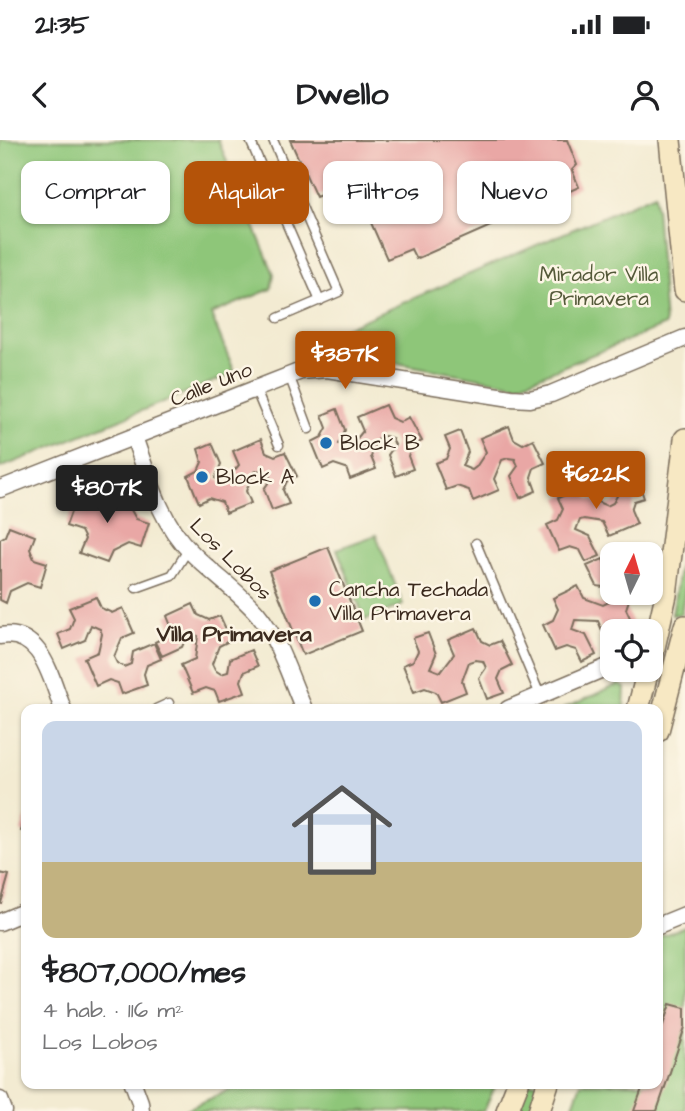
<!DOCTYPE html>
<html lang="es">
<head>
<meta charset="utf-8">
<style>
  body { margin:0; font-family:"Architects Daughter",sans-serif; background:#f2f2f2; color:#202124; height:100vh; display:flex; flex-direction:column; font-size:26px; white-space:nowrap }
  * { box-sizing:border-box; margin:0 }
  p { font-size:23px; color:#757577 }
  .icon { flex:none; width:38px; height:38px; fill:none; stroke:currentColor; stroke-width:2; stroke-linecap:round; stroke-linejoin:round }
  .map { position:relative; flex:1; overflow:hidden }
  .drawer { position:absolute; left:21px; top:564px; width:642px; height:385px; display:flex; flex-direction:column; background:#fff; border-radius:14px; box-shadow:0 2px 5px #0004 }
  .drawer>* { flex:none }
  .hud { position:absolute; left:21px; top:21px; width:644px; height:63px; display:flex; gap:14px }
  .needle { width:46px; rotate:5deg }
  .controls { position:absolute; left:600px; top:402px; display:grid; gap:14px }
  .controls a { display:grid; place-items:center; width:63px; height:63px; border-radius:14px; background:#fff; box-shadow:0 2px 5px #0004; font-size:35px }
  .price { position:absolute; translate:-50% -60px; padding:0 16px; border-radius:7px; background:#b45309; color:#fff; font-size:23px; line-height:46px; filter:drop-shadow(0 2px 4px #0008) }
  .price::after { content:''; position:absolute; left:50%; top:42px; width:21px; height:16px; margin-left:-10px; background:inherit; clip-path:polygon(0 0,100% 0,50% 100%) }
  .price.current { background:#222; color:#fff }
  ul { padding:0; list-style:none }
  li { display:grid; align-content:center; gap:14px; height:371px; padding:0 21px }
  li+li { border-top:2px solid #e0e0e0 }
  li span { display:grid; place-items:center; height:217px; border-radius:14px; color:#555 }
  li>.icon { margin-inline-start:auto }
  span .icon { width:126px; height:126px; fill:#fffc; stroke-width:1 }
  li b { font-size:30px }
  .tag { padding:0 24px; border-radius:14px; background:#fff; box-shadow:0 2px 5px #0004; font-size:24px; line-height:63px }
  .tag.current { background:#b45309; color:#fff }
  .status { display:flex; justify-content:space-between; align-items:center; height:49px; padding:0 35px; background:#fff; direction:ltr }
  .status svg { height:19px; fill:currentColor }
  header { display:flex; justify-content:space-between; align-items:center; height:91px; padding:0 21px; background:#fff; font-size:32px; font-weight:700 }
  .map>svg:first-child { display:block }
</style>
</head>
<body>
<div class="status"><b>21:35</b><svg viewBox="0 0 49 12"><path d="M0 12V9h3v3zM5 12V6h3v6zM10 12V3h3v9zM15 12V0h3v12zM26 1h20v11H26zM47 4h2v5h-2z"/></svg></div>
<header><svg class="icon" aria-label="back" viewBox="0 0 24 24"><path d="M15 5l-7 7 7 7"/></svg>Dwello<svg class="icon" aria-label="person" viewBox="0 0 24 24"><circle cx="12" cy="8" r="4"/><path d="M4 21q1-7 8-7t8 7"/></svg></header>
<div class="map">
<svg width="685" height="971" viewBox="0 0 685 971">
  <rect width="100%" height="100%" fill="#fcf5e5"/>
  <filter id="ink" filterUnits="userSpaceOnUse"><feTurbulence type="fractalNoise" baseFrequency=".0143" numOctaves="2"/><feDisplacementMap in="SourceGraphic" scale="14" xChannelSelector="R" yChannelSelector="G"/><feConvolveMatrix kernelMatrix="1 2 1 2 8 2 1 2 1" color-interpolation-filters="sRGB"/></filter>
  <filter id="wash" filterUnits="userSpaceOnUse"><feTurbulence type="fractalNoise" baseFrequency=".00686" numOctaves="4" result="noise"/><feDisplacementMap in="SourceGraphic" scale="28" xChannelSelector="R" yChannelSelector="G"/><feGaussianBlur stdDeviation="1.57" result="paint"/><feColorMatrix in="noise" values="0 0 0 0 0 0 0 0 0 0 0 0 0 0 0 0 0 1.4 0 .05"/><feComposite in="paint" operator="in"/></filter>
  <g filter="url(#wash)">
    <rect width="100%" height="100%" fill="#f3ebd2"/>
    <path fill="#8ec679" stroke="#64784c" stroke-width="2" d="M 0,0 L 218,0 L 274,134 L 271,149 L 211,174 L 235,233 L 0,328 Z
      M 655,54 L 665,185 L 518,245 L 303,206 Z
      M 685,390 L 685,449 L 681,474 L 672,475 Z
      M 376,395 L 403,465 L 365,480 L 337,409 Z
      M 619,544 L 625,548 L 624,569 L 563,569 Z
      M 685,787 L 685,971 L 571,971 L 581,943 L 658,943 L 658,797 Z
      M 245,943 L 496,943 L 484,971 L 183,971 Z
      M 525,943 L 541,943 L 532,971 L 515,971 Z"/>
    <g id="blocks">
      <path fill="#e9a7a5" d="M 290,0 L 567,0 L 577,25 L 572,30 L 579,47 L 416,119 L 411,109 L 387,119 L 353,42 L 316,57 Z
        M 385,265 L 391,278 L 400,282 L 409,277 L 422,301 L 411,307 L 408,316 L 413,329 L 396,336 L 388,315 L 395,305 L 392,298 L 385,296 L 378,298 L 371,317 L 376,329 L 350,339 L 346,328 L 334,324 L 323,329 L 312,302 L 322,297 L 327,288 L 322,275 L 337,269 L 345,290 L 339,304 L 349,308 L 363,291 L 357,277 Z
        M 509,286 L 514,299 L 523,304 L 533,299 L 545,323 L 534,328 L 531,337 L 536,351 L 520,358 L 511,336 L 518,326 L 515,319 L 508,318 L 502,320 L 494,339 L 499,350 L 473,361 L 469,350 L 457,346 L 446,350 L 435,323 L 446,319 L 450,309 L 445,297 L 460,291 L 468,312 L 462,326 L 472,330 L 476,327 L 486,312 L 480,298 Z
        M 261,299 L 266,312 L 275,316 L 285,312 L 297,336 L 287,341 L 283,350 L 289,364 L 272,370 L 264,349 L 271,339 L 267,332 L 260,330 L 254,332 L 246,351 L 251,363 L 226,373 L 222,362 L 209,358 L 199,363 L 188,336 L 198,331 L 202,322 L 198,309 L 212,303 L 221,324 L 215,338 L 224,343 L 239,325 L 233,311 Z
        M 608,320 L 615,333 L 623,336 L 635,332 L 644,358 L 634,361 L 631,370 L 637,384 L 609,396 L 602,382 L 584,379 L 580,380 L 576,390 L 590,396 L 600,416 L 586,422 L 580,410 L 570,407 L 559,411 L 547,385 L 558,380 L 563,369 L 558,358 L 583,347 L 588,358 L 607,366 L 613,363 L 617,356 L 614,349 L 602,347 L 592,327 Z
        M 111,347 L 137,357 L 131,370 L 136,379 L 149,383 L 141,408 L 128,404 L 112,412 L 107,423 L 79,413 L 85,399 L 81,391 L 66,386 L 76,358 L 93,364 L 106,357 Z
        M 9,386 L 35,396 L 30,409 L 34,419 L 47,423 L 40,447 L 27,443 L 10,451 L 6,463 L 0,460 L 0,399 L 5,396 Z
        M 328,407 L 362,491 L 303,515 L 269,431 Z
        M 603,419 L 609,432 L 612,433 L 612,453 L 638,453 L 639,456 L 629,460 L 626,469 L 632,482 L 604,495 L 598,481 L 575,480 L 572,490 L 586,495 L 596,515 L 582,522 L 576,510 L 566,507 L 555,511 L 543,485 L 553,480 L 558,469 L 553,458 L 578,446 L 584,458 L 603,465 L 609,462 L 612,455 L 609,448 L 597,446 L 587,426 Z
        M 96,457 L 101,468 L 112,473 L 123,468 L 134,493 L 122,498 L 114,517 L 117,523 L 124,527 L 131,524 L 133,512 L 154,503 L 161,519 L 147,525 L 144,534 L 147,545 L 122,554 L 118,543 L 109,540 L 96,546 L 84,518 L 98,512 L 102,494 L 100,489 L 91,485 L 85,500 L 64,509 L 58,494 L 70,489 L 74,478 L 69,468 Z
        M 193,464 L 198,475 L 209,480 L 220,476 L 231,500 L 219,506 L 212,524 L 215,530 L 221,534 L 228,532 L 230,519 L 251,510 L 258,526 L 244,532 L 241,541 L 245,552 L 219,561 L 215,551 L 206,548 L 193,553 L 181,525 L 195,519 L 198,496 L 188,493 L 182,507 L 162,516 L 155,502 L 167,496 L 171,486 L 167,476 Z
        M 476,488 L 482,501 L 490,505 L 500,501 L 512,525 L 502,530 L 498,539 L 504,553 L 487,559 L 479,538 L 486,528 L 483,521 L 475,520 L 469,522 L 462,541 L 466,552 L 441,562 L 436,552 L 425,548 L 414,552 L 403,525 L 413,521 L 418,511 L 413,498 L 428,493 L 436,514 L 430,528 L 440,532 L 454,514 L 448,500 Z
        M 26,677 L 26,693 L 21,691 Z
        M 0,733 L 9,735 L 1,763 L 0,763 Z
        M 670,864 L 685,868 L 685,887 L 657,971 L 634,971 L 644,943 L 658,943 L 658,900 Z"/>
    </g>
  </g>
  <g filter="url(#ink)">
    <use href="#blocks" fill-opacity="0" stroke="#7b6e5d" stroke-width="2"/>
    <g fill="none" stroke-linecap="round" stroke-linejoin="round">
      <defs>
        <path id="lane" d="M 250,0 L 320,161
          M 273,0 L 339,152 L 278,178
          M 289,235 L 309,289
          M 255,248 L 279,305
          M 476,403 L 540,555
          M 136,448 L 172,435 L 188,410
          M 156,569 L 169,563"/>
        <path id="street" d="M 134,297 C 148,336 160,382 190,411 C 211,433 237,450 257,473 C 279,499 290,538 304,569
          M 0,349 L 301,231 L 327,229 L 511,258 L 530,259 L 551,254 L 685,198
          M 0,496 C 42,488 51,540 63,569
          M 508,569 L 612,525
          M 0,782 L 26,771
          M 658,786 L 685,775
          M 133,943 L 140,962 L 141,971
          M 0,960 L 4,971"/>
        <path id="secondary" d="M 670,0 L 685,150
          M 651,521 L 666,455 L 685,299
          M 638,569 L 648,530
          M 658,591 L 685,486
          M 507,971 L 518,943
          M 539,971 L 548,943"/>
      </defs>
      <use href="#lane" stroke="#7b6e5d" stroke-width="11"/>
      <use href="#street" stroke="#7b6e5d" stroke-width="19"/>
      <use href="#secondary" stroke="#7b6e5d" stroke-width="24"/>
      <use href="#lane" stroke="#fff" stroke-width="8"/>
      <use href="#street" stroke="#fff" stroke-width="16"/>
      <use href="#secondary" stroke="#f7e8c3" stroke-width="21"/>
    </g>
  </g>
  <g fill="#1f6fb2" stroke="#fcf5e5" stroke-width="2.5">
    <circle cx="326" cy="303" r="7"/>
    <circle cx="202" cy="337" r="7"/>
    <circle cx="315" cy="461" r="7"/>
  </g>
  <g text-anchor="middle" stroke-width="5" stroke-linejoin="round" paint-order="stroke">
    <g font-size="21" fill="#545939" stroke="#fcf5e5">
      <text x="599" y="141">Mirador Villa<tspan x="599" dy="24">Primavera</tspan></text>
    </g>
    <g font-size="21" fill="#3b2a1e" stroke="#fcf5e5">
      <text transform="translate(211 244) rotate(-22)" y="7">Calle Uno</text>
      <text transform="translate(231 419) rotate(45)" y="7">Los Lobos</text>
    </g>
    <g font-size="21" fill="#3b2a1e" stroke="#fcf5e5" text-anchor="start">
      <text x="340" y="310">Block B</text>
      <text x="216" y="344">Block A</text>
      <text x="329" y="456">Cancha Techada<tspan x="329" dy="24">Villa Primavera</tspan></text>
    </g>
    <g font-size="23" font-weight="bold" fill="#3b2a1e" stroke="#fcf5e5">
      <text x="234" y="501">Villa Primavera</text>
    </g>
  </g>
</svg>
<div class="controls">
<a><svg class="needle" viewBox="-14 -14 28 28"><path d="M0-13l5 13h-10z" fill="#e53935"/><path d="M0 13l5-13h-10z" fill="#757577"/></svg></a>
<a><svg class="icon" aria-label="locate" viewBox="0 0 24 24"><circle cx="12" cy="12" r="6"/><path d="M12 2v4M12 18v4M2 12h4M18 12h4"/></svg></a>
</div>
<b class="price" style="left:345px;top:251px">$387K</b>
<b class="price" style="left:596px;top:371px">$622K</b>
<b class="price current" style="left:107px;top:385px">$807K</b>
<div class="hud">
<a class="tag">Comprar</a>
<a class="tag current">Alquilar</a>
<a class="tag">Filtros</a>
<a class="tag">Nuevo</a>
</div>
<section class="drawer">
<ul>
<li><span style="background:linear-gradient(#c9d6e8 65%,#c2b280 0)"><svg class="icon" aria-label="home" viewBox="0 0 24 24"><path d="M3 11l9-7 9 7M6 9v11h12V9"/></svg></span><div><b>$807,000/mes</b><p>4 hab. · 116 m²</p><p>Los Lobos</p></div></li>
</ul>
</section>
</div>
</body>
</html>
